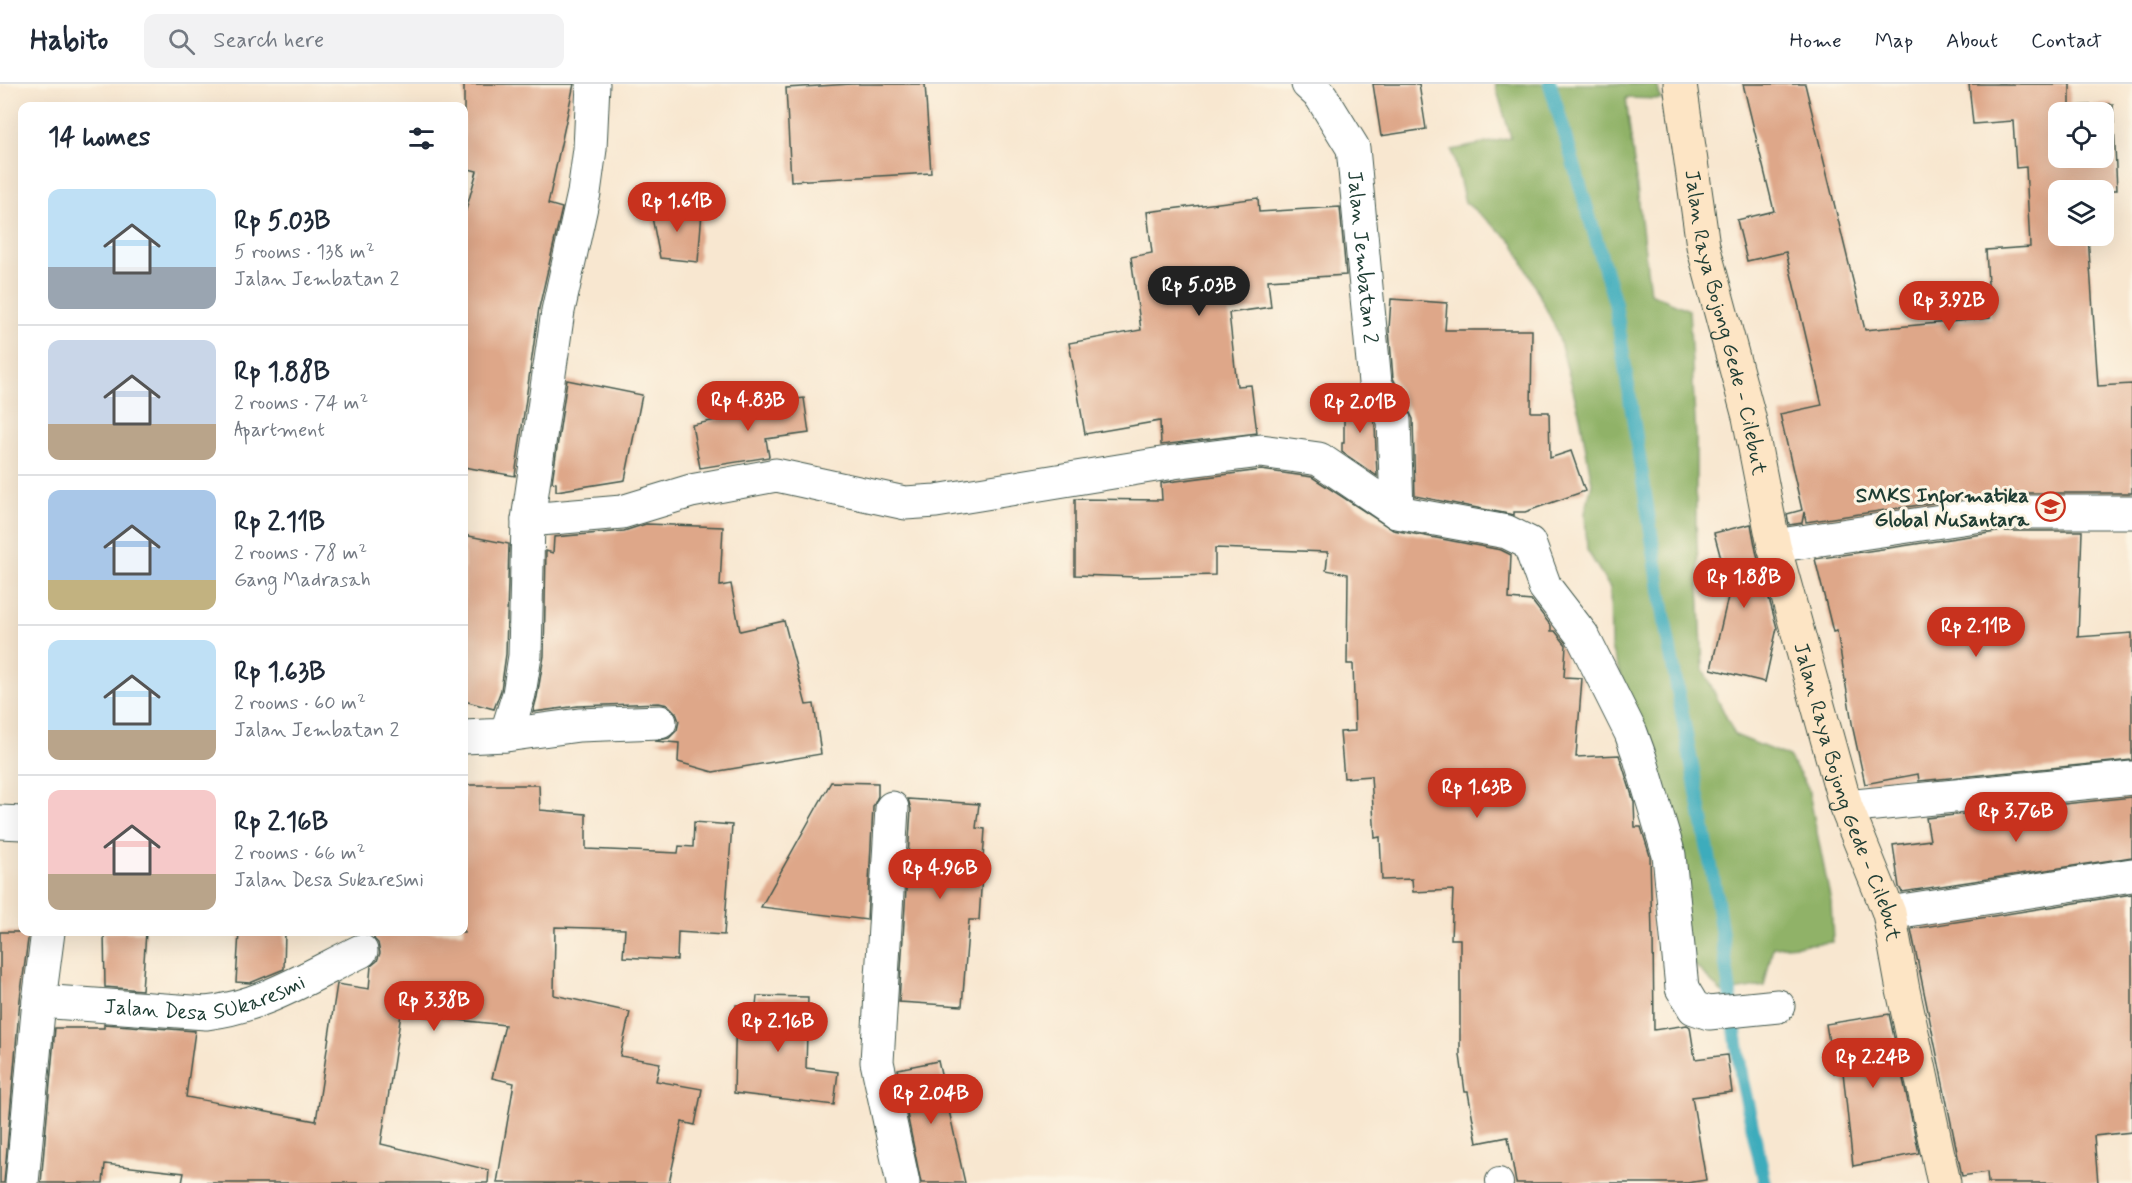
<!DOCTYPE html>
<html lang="en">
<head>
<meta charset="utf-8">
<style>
  body { margin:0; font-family:Mynerve,sans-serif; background:#f2f2f3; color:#1f2937; height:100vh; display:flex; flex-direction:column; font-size:22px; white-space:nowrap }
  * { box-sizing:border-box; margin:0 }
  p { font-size:20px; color:#747a83 }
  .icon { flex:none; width:33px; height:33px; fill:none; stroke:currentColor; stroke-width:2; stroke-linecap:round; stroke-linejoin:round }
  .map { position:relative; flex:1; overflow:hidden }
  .details { position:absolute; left:18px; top:18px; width:450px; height:834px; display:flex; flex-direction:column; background:#fff; border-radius:12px; box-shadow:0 6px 24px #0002 }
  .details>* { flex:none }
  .tools { position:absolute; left:2048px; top:18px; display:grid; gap:12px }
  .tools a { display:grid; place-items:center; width:66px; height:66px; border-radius:12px; background:#fff; box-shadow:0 6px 24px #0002; font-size:30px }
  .price { position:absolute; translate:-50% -51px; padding:0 14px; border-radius:21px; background:#c8321e; color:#fff; font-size:20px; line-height:39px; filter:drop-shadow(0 2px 3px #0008) }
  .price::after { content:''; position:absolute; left:50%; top:36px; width:18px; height:14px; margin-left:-9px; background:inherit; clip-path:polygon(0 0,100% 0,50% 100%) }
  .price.current { background:#222; color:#fff }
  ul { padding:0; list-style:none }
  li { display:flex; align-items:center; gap:18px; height:150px; padding:0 30px }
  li+li { border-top:2px solid #e0e1e3 }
  li span { display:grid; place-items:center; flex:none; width:168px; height:120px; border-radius:12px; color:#555 }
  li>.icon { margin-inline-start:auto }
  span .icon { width:72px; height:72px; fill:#fffc; stroke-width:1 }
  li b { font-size:26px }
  h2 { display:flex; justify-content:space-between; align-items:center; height:72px; padding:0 30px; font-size:26px }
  header { display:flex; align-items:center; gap:36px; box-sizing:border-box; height:84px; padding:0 30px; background:#fff; border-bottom:2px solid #e0e1e3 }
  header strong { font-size:28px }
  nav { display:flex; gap:33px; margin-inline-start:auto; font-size:21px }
  .search { width:420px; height:54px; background:#f2f2f3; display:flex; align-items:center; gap:15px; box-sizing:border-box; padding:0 21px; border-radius:12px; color:#747a83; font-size:22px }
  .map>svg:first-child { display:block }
</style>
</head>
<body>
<header>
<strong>Habito</strong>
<div class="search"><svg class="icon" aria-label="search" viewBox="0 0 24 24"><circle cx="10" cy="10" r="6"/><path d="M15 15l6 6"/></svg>Search here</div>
<nav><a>Home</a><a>Map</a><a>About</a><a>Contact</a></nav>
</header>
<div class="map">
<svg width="2132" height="1099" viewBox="0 0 2132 1099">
  <rect width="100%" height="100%" fill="#fcf5e5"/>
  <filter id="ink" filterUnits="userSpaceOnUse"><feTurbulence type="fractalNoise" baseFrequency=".0167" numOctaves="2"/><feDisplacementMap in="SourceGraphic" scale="12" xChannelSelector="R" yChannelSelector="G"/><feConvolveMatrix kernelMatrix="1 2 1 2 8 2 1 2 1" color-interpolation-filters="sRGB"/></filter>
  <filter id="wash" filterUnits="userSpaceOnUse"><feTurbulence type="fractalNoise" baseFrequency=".008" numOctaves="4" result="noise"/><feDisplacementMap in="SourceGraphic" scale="24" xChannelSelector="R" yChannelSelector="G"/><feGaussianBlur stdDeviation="1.35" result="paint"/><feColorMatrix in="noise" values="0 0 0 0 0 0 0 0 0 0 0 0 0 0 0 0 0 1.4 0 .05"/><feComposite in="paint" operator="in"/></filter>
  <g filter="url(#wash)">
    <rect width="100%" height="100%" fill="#f8e7d0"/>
    <path fill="#90b267" stroke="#58784e" stroke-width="1.5" d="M 1495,0 L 1657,0 L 1661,15 L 1626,14 L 1650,209 L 1689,226 L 1696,354 L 1696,438 L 1703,585 L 1735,651 L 1789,673 L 1808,704 L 1831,818 L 1833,858 L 1773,863 L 1764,902 L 1722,909 L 1688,874 L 1671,734 L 1611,564 L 1610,504 L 1587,466 L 1585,429 L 1592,399 L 1580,332 L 1557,247 L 1513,158 L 1465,118 L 1452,66 L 1511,54 Z"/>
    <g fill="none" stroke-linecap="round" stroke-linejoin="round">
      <path stroke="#3eacbc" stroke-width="14" d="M 1550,0 L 1615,219 L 1667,550 L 1716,809 L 1742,996 L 1765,1099"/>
    </g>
    <g id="blocks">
      <path fill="#dea789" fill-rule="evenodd" d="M 464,0 L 574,0 L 548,120 L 562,124 L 539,224 L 515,392 L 464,383 L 464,133 L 477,87 L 464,84 Z
        M 852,0 L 925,0 L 931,89 L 791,97 L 786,4 Z
        M 1373,0 L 1419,0 L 1426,45 L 1381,52 Z
        M 1743,0 L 1805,0 L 1865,246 L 1990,234 L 1986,166 L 2030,163 L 2026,83 L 2016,84 L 2013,37 L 1973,40 L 1969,0 L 2070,0 L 2070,22 L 2113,20 L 2117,106 L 2058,106 L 2058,152 L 2088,152 L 2098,302 L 2132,300 L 2132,409 L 1999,409 L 1806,438 L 1804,428 L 1802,439 L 1789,441 L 1787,430 L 1802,426 L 1780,330 L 1822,321 L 1786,168 L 1747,177 L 1737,136 L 1774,127 ZM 2058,28 L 2103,28 L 2103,74 L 2058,74 Z
        M 1258,114 L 1259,128 L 1340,123 L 1346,191 L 1268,196 L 1271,223 L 1229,229 L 1237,302 L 1251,301 L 1257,349 L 1161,361 L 1160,337 L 1085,350 L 1069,259 L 1141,246 L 1131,173 L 1152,169 L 1147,128 Z
        M 650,123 L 702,128 L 698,178 L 660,174 Z
        M 1391,215 L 1447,219 L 1445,246 L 1532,246 L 1531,328 L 1549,328 L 1550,374 L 1571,367 L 1585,407 L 1525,428 L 1514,428 L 1514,431 L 1415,412 L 1413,335 L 1393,294 L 1389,245 Z
        M 567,296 L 642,311 L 625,396 L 556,407 L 556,399 L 552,398 Z
        M 1361,313 L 1375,341 L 1377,392 L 1342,368 L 1342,359 L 1344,359 L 1344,314 Z
        M 804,314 L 809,349 L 766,355 L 769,373 L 700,384 L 692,341 L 735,332 L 733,324 Z
        M 1261,386 L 1312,393 L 1393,446 L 1501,466 L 1511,471 L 1509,515 L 1532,517 L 1551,542 L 1551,547 L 1555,547 L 1566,561 L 1564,593 L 1582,594 L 1576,673 L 1619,671 L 1622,680 L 1634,718 L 1635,743 L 1641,743 L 1650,772 L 1652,851 L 1653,851 L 1654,946 L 1687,941 L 1690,943 L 1695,975 L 1727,971 L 1732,1008 L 1692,1013 L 1706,1096 L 1687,1099 L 1516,1099 L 1508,1053 L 1477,1059 L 1468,1008 L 1465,1008 L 1460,971 L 1460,855 L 1451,855 L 1453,806 L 1413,808 L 1412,795 L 1382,796 L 1380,753 L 1375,754 L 1371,692 L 1344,694 L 1340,648 L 1355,647 L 1353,580 L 1347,580 L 1348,490 L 1326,486 L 1328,468 L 1215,464 L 1215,491 L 1138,493 L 1075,491 L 1075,415 L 1162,416 L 1161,399 Z
        M 646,440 L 723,443 L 720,502 L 731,500 L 740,547 L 784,537 L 806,621 L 814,620 L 821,670 L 713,688 L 678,678 L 679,659 L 655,657 L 669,654 L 677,646 L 679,637 L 676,629 L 668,621 L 659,619 L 578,622 L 533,628 L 537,613 L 544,572 L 546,467 L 553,469 L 554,453 L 624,447 Z
        M 1751,440 L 1756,467 L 1777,544 L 1765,598 L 1711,585 L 1728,513 L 1723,494 L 1726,493 L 1714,449 Z
        M 2003,447 L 2082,447 L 2078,553 L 2132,549 L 2132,676 L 1919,697 L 1918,690 L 1865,700 L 1853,645 L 1837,547 L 1833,548 L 1815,475 Z
        M 464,451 L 509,460 L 506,570 L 501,606 L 494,625 L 464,617 Z
        M 831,698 L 878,699 L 878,712 L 873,723 L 867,836 L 761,823 Z
        M 464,701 L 539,701 L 540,726 L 586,730 L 586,765 L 678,769 L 679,762 L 693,763 L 694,738 L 732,741 L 724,851 L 678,848 L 677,876 L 623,873 L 625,845 L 555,843 L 554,911 L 630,928 L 620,972 L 660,979 L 656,997 L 702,1005 L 695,1041 L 682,1038 L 669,1099 L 497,1099 L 514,999 L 492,994 L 505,941 L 401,930 L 381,1060 L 489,1086 L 488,1099 L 182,1099 L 184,1089 L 105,1080 L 103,1099 L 41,1099 L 55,944 L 104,944 L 104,940 L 195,947 L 186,1013 L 316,1037 L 337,900 L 369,905 L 371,882 L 377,877 L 380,869 L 378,859 L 374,855 L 375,848 L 464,848 Z
        M 2132,713 L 2132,773 L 1902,808 L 1899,803 L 1893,761 L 1930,756 L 1926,734 Z
        M 908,715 L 979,720 L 976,744 L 985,745 L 979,836 L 969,836 L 962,922 L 899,918 L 911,725 Z
        M 2132,810 L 2132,1048 L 2094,1052 L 2098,1099 L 1988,1099 L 1987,1088 L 1962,1092 L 1911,845 Z
        M 0,848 L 29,848 L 20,915 L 4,1099 L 0,1099 Z
        M 104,848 L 146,848 L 142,906 L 105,903 Z
        M 239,848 L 285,848 L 284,885 L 250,899 L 236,898 Z
        M 757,912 L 808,913 L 806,984 L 838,988 L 834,1021 L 734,1009 L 736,921 L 756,922 Z
        M 1889,930 L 1919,1069 L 1853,1082 L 1843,988 L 1834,989 L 1826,940 Z
        M 938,977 L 965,1099 L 921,1099 L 898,985 Z"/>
    </g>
  </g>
  <g filter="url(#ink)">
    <use href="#blocks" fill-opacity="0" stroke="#40564b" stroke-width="1.5"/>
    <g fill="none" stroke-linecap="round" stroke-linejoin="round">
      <defs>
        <path id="service" d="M 1499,1097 L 1500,1099"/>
        <g id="minor">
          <path id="s1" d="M 1308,0 L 1321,12 L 1353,64 L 1375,299 L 1394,336 L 1397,428"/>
          <path d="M 528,436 L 622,428 L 691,407 L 776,391 L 905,419 L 936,417 L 1174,378 L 1261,367 L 1319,375 L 1397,428 L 1507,448 L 1529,459 L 1545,503 L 1582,551 L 1631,649 L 1640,674 L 1669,771 L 1682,904 L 1694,924 L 1709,929 L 1778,922"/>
          <path d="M 1774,462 L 2002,428 L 2132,428"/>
          <path d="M 506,651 L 579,641 L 660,638"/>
          <path d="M 464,653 L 506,651 L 519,610 L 525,572 L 528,436 L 558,227 L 584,109 L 590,65 L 593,0"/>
          <path d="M 1846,723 L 2132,694"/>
          <path d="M 892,724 L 877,978 L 903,1099"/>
          <path d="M 0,738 L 22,739"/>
          <path d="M 1889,829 L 2132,791"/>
          <path id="s2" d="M 39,917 L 206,929 C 262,923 311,891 361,867"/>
          <path d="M 22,1099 L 39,917 L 48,848"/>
        </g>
        <g id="secondary">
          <path id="s3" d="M 1680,0 L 1703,162 L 1749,333 L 1774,462 L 1846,723 L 1889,829 L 1903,906 L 1944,1099"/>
        </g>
      </defs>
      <use href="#service" stroke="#40564b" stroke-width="28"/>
      <use href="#minor" stroke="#40564b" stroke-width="35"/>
      <use href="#secondary" stroke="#40564b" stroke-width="35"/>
      <use href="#service" stroke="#fff" stroke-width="26"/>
      <use href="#minor" stroke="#fff" stroke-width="33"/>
      <use href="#secondary" stroke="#fde5c5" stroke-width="33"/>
    </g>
  </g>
  <defs>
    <symbol id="school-ring" viewBox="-11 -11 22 22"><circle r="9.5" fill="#fcf5e5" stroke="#c8321e" stroke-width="1.5"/><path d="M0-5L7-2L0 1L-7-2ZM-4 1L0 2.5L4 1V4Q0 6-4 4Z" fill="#c8321e"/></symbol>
  </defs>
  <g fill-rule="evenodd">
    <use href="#school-ring" x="2034" y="406" width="33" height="33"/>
  </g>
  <g text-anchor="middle" stroke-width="6" stroke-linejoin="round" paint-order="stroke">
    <g font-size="21" fill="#1f3d34" stroke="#fcf5e5">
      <text dy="7" stroke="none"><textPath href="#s1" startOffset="188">Jalan Jembatan 2</textPath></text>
      <text dy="7" stroke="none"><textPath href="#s3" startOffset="243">Jalan Raya Bojong Gede - Cilebut</textPath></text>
      <text dy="7" stroke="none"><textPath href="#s3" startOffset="729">Jalan Raya Bojong Gede - Cilebut</textPath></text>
      <text dy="7" stroke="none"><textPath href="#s2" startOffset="168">Jalan Desa SUkaresmi</textPath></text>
    </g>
    <g font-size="21" font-weight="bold" fill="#1f3d34" stroke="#fcf5e5" text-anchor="end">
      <text x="2029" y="418">SMKS Informatika<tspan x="2029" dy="24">Global Nusantara</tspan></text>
    </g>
  </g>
</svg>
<div class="tools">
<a><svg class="icon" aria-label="locate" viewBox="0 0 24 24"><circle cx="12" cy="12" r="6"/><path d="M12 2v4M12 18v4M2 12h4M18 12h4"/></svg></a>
<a><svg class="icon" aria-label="layers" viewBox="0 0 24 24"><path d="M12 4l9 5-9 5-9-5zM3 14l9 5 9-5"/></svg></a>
</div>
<b class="price" style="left:677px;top:149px">Rp 1.61B</b>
<b class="price current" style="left:1199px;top:233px">Rp 5.03B</b>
<b class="price" style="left:1949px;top:248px">Rp 3.92B</b>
<b class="price" style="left:748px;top:348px">Rp 4.83B</b>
<b class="price" style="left:1360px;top:350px">Rp 2.01B</b>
<b class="price" style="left:1744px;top:525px">Rp 1.88B</b>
<b class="price" style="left:1976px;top:574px">Rp 2.11B</b>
<b class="price" style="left:1477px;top:735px">Rp 1.63B</b>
<b class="price" style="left:2016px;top:759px">Rp 3.76B</b>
<b class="price" style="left:940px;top:816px">Rp 4.96B</b>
<b class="price" style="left:434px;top:948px">Rp 3.38B</b>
<b class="price" style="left:778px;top:969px">Rp 2.16B</b>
<b class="price" style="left:1873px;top:1005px">Rp 2.24B</b>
<b class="price" style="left:931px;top:1041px">Rp 2.04B</b>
<section class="details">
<h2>14 homes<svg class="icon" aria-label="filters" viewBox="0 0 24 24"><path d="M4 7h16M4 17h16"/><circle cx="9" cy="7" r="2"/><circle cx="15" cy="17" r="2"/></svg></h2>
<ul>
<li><span style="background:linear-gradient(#bfe0f5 65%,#9aa5b1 0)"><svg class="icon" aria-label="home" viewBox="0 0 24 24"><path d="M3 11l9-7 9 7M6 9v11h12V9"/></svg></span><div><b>Rp 5.03B</b><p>5 rooms · 138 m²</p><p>Jalan Jembatan 2</p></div></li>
<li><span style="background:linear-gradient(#c9d6e8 70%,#b9a48a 0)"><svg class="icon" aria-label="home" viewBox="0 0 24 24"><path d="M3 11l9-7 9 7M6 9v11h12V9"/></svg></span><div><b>Rp 1.88B</b><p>2 rooms · 74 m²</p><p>Apartment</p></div></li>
<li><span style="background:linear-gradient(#a9c7e8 75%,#c2b280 0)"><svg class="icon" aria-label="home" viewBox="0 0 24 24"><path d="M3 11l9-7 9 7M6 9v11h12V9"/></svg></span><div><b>Rp 2.11B</b><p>2 rooms · 78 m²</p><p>Gang Madrasah</p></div></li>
<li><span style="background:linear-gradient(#bfe0f5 75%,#b9a48a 0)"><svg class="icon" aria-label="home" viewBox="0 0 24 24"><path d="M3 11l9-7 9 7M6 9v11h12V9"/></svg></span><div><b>Rp 1.63B</b><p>2 rooms · 60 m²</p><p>Jalan Jembatan 2</p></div></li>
<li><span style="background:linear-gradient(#f6c9c9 70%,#b9a48a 0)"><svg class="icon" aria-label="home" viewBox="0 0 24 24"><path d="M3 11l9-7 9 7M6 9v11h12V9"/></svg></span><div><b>Rp 2.16B</b><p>2 rooms · 66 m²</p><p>Jalan Desa Sukaresmi</p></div></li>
</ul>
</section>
</div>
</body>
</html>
